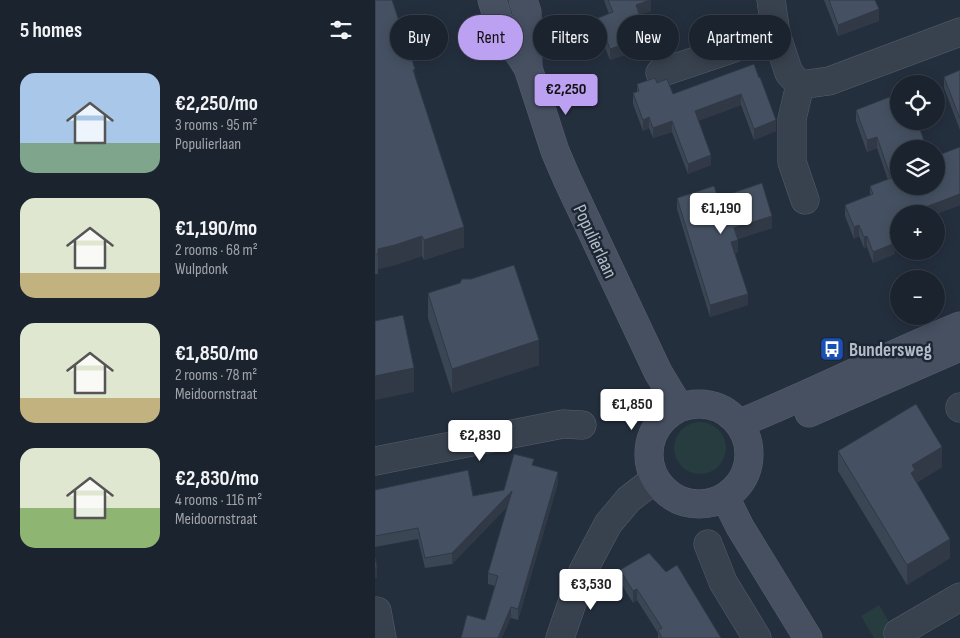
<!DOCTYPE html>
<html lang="en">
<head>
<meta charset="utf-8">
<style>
  body { margin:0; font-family:"Sofia Sans Condensed",sans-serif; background:#242b36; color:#f1f3f6; height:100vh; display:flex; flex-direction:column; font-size:19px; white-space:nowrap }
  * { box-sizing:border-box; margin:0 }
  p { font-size:16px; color:#a0a4aa }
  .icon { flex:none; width:28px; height:28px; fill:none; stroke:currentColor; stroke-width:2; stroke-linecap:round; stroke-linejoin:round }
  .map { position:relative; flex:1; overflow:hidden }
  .panel { display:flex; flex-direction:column; background:#1b232e; width:375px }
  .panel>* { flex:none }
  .guide { position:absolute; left:15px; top:15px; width:475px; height:45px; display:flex; gap:10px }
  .fabs { position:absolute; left:515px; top:75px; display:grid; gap:10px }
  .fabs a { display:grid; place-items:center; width:55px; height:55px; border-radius:50%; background:#1b232e; box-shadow:0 2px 12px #0003,0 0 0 1px #39404a; font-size:25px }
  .price { position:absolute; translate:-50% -42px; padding:0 11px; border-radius:5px; background:#fff; color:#222; font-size:16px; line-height:32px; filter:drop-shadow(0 1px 2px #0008) }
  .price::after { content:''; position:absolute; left:50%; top:30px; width:15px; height:11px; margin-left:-8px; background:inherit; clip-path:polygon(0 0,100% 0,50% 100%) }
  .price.current { background:#bca0f2; color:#111 }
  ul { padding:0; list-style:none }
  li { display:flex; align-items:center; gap:15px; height:125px; padding:0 20px }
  li span { display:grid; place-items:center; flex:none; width:140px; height:100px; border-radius:15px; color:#555 }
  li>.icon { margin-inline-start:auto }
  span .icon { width:60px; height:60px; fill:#fffc; stroke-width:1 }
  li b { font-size:21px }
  h2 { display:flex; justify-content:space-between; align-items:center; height:60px; padding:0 20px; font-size:21px }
  .pill { padding:0 18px; border-radius:22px; background:#1b232e; box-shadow:0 2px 12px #0003,0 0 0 1px #39404a; font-size:18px; line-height:45px }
  .pill.current { background:#bca0f2; color:#111 }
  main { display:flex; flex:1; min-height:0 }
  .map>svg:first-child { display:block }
</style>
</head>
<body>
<main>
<section class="panel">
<h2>5 homes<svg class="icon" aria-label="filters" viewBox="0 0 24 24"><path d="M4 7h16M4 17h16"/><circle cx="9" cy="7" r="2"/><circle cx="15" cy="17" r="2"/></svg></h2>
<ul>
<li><span style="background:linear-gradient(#a9c7e8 70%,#7fa58c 0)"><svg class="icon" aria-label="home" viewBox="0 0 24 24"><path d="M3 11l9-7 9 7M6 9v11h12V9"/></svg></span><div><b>€2,250/mo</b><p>3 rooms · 95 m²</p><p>Populierlaan</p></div></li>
<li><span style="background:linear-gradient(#dfe7d0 75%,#c2b280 0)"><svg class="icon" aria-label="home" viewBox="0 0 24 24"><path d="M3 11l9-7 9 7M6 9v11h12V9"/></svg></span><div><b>€1,190/mo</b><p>2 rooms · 68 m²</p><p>Wulpdonk</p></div></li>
<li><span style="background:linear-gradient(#dfe7d0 75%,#c2b280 0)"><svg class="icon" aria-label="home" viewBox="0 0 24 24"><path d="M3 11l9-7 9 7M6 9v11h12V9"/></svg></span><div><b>€1,850/mo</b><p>2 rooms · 78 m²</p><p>Meidoornstraat</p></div></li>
<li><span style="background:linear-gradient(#dfe7d0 60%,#8fb573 0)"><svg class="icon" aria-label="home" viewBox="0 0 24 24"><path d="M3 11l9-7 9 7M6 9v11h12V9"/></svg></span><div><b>€2,830/mo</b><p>4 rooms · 116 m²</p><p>Meidoornstraat</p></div></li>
</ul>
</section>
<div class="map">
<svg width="585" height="638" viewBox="0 0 585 638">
  <rect width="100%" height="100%" fill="#242f3e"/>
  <path fill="#263c3f" d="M299 448a26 26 0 1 1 52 0a26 26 0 1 1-52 0Z
    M 504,605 L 524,638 L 499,638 L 486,616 Z"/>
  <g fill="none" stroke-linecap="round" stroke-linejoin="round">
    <defs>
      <path id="street" d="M 396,0 L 401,34 L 414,73 L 425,85 L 454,81 L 585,32
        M 285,73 L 401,34
        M 425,85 L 417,119 L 417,162 L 430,200
        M 585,407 L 585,408
        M 0,461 L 188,424 L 207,425
        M 333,544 L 348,582 L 382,638
        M 2,611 L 7,638
        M 523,633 L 585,597
        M 185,638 L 208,571 L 233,524 L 254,499 L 280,479"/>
      <path id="secondary" d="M 117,0 L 124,22 L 153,68 L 180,151 L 192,179 L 283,372 L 304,407
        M 148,0 L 152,12 L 153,68
        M274 454a50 50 0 1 1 100 0a50 50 0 1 1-100 0Z
        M 434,413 L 585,347
        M 365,423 C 439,393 511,356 585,326
        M 350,497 L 365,527 L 433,638"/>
    </defs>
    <use href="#street" stroke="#565f6c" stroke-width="29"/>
    <use href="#secondary" stroke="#565f6c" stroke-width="29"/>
    <use href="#street" stroke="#38414e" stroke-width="28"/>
    <use href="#secondary" stroke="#465061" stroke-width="28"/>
  </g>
  <path fill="#3b4654" d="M 0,0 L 40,78 L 89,247 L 49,260 L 47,256 L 20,265 L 3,269 L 3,274 L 0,274 Z
    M 229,0 L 276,0 L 276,11 L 264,15 L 272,47 L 235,60 L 223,29 L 223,18 L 234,14 Z
    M 449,0 L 500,0 L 504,21 L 463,36 Z
    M 379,64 L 401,131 L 379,140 L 366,105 L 323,121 L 336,165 L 313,174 L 297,132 L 278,138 L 274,128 L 268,131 L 258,104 L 258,93 L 262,92 L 262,84 L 282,83 L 298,94 Z
    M 585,70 L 585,130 L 569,88 L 569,77 Z
    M 481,110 L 585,205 L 561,214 L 524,214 L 524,247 L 520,248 L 520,254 L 498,263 L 492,247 L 489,248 L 484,236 L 479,239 L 470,216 L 470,205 L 495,195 L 495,186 L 513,180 L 502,148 L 492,152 L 481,121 Z
    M 302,198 L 343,198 L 397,228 L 363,239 L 363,252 L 360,253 L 373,305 L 335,317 L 302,209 Z
    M 53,293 L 164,365 L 77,393 L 53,318 Z
    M 463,451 L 567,467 L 541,483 L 575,558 L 532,585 L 463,471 Z
    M 159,466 L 183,483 L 143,620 L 136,618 L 110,620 L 120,586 L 113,584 L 113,573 L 133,506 L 77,564 L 50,568 L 43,539 L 0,547 L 0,490 L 98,496 L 129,490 Z
    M 245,570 L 346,638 L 283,638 L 283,633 L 262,600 L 258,603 L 245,582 Z"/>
  <path fill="#303945" d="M 276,0 L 276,11 L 261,16 L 261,5 Z
    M 504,9 L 504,21 L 463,36 L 463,25 Z
    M 272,36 L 272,47 L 235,60 L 235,49 Z
    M 40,69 L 40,89 L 38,70 Z
    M 366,94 L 366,105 L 320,122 L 320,111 Z
    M 274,117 L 274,128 L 268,131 L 268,120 Z
    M 401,120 L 401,131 L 379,140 L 379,129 Z
    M 297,121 L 297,132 L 278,138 L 278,128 Z
    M 502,137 L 502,148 L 492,152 L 492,140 Z
    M 336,155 L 336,165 L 313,174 L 313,164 Z
    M 585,194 L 585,205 L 561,214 L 540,214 L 540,211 Z
    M 397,216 L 397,228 L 359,240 L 359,228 Z
    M 484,225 L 484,236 L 479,239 L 479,227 Z
    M 89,227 L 89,247 L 49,260 L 49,240 Z
    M 47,236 L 47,256 L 20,265 L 3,269 L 3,249 Z
    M 492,236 L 492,247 L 489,248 L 489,237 Z
    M 524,236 L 524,247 L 520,248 L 520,254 L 498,263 L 498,252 L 518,238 Z
    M 363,240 L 363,252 L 356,253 L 356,242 Z
    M 373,294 L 373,305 L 335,317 L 335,305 Z
    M 164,340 L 164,365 L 77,393 L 77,369 Z
    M 39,368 L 39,392 L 0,400 L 0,376 Z
    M 567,447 L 567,467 L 540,483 L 536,473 L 537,465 Z
    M 183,472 L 183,483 L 143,620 L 143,609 Z
    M 137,491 L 137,502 L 77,564 L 77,553 Z
    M 575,539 L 575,558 L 532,585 L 532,565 Z
    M 2,567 L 2,578 L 0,578 L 0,568 Z
    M 262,589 L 262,600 L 258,603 L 258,591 Z
    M 136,607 L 136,618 L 127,638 L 123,638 Z"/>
  <path fill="#455162" stroke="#303945" d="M 0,0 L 17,0 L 40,69 L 38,70 L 89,227 L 49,240 L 47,236 L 20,245 L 3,249 L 3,254 L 0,254 Z
    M 233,0 L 275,0 L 261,5 L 272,36 L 235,49 L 223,18 L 238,12 Z
    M 454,0 L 500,0 L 504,9 L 463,25 Z
    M 379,64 L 384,78 L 385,77 L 401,120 L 379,129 L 366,94 L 320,111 L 336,155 L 313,164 L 297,121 L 278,128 L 274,117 L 268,120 L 258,93 L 264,91 L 262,84 L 280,78 L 282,83 L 292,79 L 298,94 Z
    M 585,70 L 585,119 L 569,77 Z
    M 517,96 L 524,115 L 524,121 L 542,121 L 552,149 L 524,149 L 524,186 L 561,186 L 561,156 L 585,147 L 585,194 L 540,211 L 541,214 L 524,214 L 524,236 L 518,238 L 520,243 L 498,252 L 492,236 L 489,237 L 484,225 L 479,227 L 470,205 L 498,194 L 495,186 L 516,178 L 502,137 L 492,140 L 481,110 Z
    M 387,183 L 397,216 L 359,228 L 363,240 L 356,242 L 373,294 L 335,305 L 302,198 L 339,186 L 343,198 Z
    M 139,265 L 164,340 L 77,369 L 53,293 L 85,283 L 87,279 L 96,279 Z
    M 28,315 L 39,368 L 0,376 L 0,321 Z
    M 541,404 L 567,447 L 537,465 L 540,470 L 536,473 L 575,539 L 532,565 L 463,451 Z
    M 139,454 L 159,459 L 157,465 L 183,472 L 143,609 L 136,607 L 123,638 L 86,638 L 92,615 L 110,620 L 123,576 L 113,573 L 137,491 L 77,553 L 50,558 L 43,528 L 0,536 L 0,490 L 93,470 L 98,496 L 129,490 Z
    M 274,553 L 291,572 L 302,565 L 346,638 L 287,638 L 283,630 L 287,628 L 262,589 L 258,591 L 245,570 Z
    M 0,558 L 2,567 L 0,568 Z"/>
  <defs>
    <symbol id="bus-square" viewBox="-11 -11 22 22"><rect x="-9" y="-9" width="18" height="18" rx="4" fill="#1a4fb4" stroke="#1d2633"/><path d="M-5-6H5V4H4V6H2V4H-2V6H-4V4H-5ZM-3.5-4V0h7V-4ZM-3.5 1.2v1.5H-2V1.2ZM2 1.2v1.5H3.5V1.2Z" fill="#fff"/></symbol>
  </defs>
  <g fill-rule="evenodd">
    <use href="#bus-square" x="443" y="335" width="28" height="28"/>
  </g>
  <g text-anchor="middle" stroke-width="5" stroke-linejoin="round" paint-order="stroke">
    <g font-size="19" fill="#b4bcc9" stroke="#1d2633">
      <text transform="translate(221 241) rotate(65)" y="7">Populierlaan</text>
    </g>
    <g font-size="19" font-weight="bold" fill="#b4bcc9" stroke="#1d2633" text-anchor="start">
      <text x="474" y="356">Bundersweg</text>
    </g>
  </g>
</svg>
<div class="fabs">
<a><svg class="icon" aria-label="locate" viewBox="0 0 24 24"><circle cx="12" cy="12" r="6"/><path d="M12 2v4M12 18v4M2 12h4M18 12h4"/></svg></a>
<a><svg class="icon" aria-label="layers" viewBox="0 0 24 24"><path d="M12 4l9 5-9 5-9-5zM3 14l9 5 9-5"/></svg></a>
<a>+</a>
<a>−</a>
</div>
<b class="price current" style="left:191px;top:116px">€2,250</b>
<b class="price" style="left:346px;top:235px">€1,190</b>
<b class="price" style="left:257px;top:431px">€1,850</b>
<b class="price" style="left:105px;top:462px">€2,830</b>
<b class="price" style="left:216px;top:611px">€3,530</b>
<div class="guide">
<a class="pill">Buy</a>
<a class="pill current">Rent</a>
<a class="pill">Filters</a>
<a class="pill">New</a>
<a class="pill">Apartment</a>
</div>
</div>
</main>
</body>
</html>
